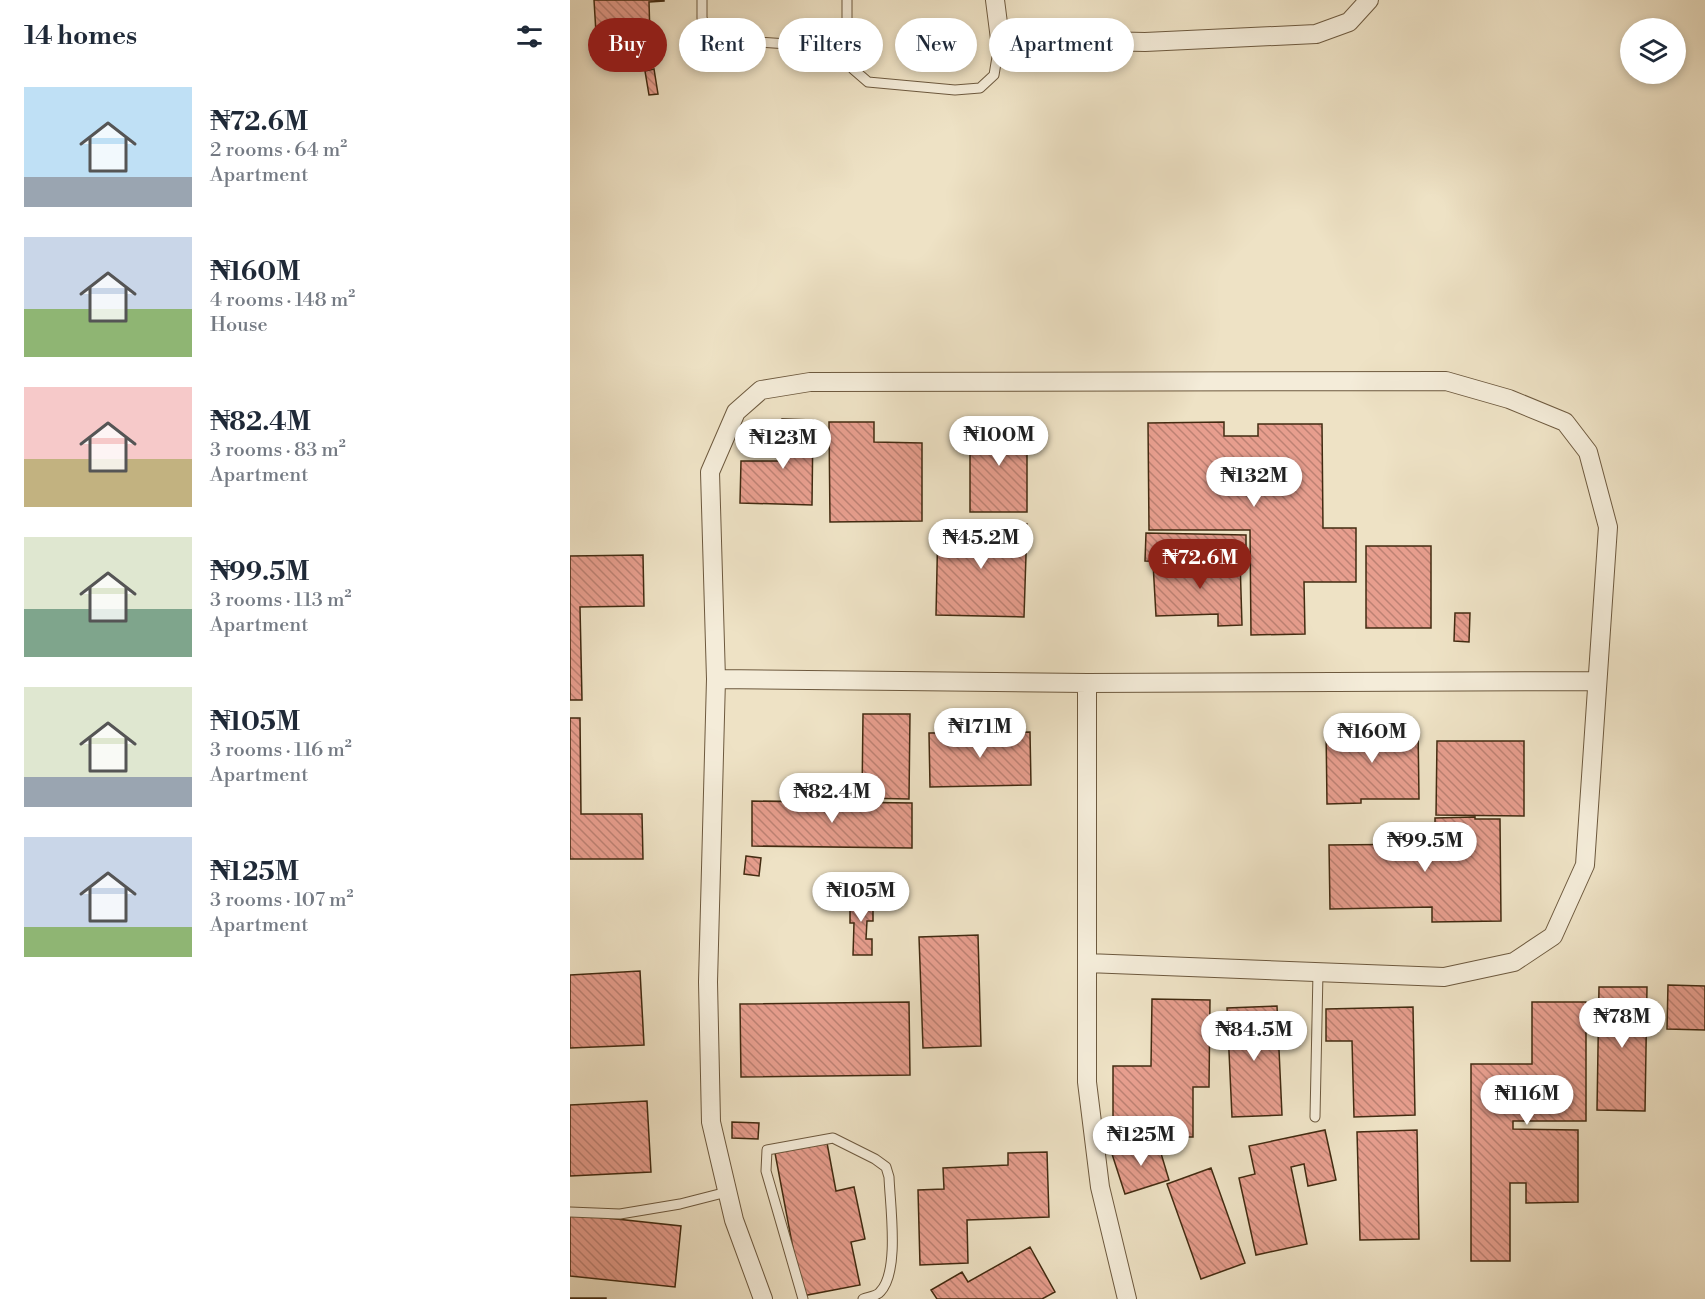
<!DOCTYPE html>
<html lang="en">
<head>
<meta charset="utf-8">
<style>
  body { margin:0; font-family:"Libre Bodoni",serif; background:#f2f2f3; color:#1f2937; height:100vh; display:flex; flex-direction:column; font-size:22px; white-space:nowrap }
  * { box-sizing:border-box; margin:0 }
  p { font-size:20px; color:#747a83 }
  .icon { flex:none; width:33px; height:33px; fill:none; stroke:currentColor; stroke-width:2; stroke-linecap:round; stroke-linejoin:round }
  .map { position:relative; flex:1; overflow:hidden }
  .drawer { display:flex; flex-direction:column; background:#fff; width:570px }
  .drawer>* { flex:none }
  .top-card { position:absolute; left:18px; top:18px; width:570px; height:54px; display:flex; gap:12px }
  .controls { position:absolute; left:1050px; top:18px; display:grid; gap:12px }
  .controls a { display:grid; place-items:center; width:66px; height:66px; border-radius:50%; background:#fff; box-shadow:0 3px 9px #0003; font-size:30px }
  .price { position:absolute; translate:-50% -51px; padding:0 14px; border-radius:21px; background:#fff; color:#222; font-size:20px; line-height:39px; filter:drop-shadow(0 2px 3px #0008) }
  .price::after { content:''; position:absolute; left:50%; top:36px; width:18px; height:14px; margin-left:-9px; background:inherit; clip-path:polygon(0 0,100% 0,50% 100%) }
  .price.current { background:#8f2418; color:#fff }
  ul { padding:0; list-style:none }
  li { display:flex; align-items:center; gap:18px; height:150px; padding:0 24px }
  li span { display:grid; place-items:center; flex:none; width:168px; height:120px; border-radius:0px; color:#555 }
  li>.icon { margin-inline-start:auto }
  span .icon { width:72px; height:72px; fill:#fffc; stroke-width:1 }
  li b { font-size:26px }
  h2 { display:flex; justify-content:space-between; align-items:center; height:72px; padding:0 24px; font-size:26px }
  .chip { padding:0 21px; border-radius:27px; background:#fff; box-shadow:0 3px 9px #0003; font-size:21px; line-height:54px }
  .chip.current { background:#8f2418; color:#fff }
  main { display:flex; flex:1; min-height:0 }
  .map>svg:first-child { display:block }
</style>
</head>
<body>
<main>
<section class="drawer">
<h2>14 homes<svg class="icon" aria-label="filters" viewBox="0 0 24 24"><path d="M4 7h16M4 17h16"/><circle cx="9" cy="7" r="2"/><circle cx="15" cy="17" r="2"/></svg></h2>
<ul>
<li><span style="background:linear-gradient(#bfe0f5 75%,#9aa5b1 0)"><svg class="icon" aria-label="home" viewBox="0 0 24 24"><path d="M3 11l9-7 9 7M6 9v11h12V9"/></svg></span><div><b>₦72.6M</b><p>2 rooms · 64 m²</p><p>Apartment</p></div></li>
<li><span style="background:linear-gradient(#c9d6e8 60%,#8fb573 0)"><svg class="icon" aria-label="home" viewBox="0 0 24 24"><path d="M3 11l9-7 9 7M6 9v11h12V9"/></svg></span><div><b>₦160M</b><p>4 rooms · 148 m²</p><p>House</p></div></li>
<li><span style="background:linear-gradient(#f6c9c9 60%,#c2b280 0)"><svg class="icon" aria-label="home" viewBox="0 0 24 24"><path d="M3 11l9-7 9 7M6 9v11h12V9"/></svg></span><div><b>₦82.4M</b><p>3 rooms · 83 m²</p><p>Apartment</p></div></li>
<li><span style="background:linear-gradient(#dfe7d0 60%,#7fa58c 0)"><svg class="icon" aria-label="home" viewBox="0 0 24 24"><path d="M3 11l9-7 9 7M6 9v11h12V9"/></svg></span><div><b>₦99.5M</b><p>3 rooms · 113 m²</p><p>Apartment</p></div></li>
<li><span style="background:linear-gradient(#dfe7d0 75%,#9aa5b1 0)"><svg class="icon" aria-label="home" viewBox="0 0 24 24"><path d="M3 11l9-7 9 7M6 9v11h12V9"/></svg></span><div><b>₦105M</b><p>3 rooms · 116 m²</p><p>Apartment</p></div></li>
<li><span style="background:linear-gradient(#c9d6e8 75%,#8fb573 0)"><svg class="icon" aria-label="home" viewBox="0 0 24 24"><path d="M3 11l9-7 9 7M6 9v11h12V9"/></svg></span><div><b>₦125M</b><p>3 rooms · 107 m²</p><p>Apartment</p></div></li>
</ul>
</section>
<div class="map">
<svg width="1135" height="1299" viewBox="0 0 1135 1299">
  <defs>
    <pattern id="building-back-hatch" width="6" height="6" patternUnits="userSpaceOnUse" patternTransform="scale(1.5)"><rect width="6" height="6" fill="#e79e8e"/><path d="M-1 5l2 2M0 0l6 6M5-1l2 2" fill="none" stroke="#bd8173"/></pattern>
  </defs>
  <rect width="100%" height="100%" fill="#eee2c5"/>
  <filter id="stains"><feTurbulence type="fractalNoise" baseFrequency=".00333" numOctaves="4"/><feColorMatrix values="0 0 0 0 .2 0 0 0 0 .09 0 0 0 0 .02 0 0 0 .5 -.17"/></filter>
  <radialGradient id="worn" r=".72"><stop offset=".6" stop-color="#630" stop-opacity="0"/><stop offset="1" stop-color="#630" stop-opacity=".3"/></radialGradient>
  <path fill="url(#building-back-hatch)" stroke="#422b11" stroke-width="1.5" d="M 24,0 L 94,0 L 94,1 L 79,2 L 80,36 L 50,37 L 51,49 L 27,50 Z
    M 84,69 L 88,94 L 79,95 L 75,71 Z
    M 212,419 L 243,420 L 242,505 L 170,503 L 171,461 L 211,461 Z
    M 457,421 L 457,512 L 400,512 L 400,422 Z
    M 259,422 L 304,422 L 304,442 L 352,443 L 352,521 L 260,522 Z
    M 654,422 L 654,436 L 688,436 L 688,424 L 752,424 L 753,528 L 786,528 L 786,582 L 734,582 L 735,634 L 681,635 L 680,530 L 579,530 L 578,423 Z
    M 368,523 L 457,524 L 454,617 L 366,615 Z
    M 576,533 L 676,535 L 676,554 L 621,552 L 621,562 L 575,561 Z
    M 796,546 L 861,546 L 861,628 L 796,628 Z
    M 73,555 L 74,606 L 10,607 L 12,700 L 0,700 L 0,556 Z
    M 670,560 L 672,625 L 648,626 L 648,614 L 586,616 L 583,563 Z
    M 885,613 L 900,613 L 899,642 L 884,641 Z
    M 293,714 L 340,714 L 339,799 L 292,798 Z
    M 0,718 L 10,718 L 11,814 L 72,814 L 73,859 L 0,859 Z
    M 848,726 L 849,799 L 791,799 L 791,803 L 757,804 L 756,727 Z
    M 460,732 L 461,785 L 360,787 L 359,733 Z
    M 867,741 L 954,741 L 954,816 L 866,815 Z
    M 182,801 L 342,803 L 342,848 L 182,846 Z
    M 905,817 L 905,819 L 930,819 L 931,921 L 862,922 L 862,907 L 760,909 L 759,845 L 865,844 L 865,818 Z
    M 176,856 L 191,858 L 189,876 L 174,874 Z
    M 280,895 L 303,896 L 303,921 L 297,921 L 296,939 L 302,939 L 302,955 L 283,955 L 284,923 L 280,923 Z
    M 408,935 L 411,1046 L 353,1048 L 349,937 Z
    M 70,971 L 74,1045 L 0,1048 L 0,975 Z
    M 1098,985 L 1135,986 L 1135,1030 L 1097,1029 Z
    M 1029,987 L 1077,987 L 1075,1111 L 1027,1110 Z
    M 582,999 L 640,1000 L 639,1087 L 623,1087 L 623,1137 L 543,1137 L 543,1066 L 581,1066 Z
    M 339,1002 L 340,1075 L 171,1077 L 170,1004 Z
    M 962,1002 L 1016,1002 L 1016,1121 L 943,1121 L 943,1129 L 1008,1130 L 1008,1202 L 956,1203 L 956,1183 L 940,1183 L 940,1261 L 901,1261 L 901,1064 L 962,1064 Z
    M 707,1006 L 712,1115 L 662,1117 L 657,1008 Z
    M 843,1007 L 845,1115 L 784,1117 L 782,1041 L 756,1041 L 756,1009 Z
    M 77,1101 L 81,1172 L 0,1176 L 0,1105 Z
    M 162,1122 L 189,1123 L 188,1139 L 162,1138 Z
    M 755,1130 L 766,1180 L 738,1186 L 734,1164 L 721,1167 L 737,1244 L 686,1255 L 669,1178 L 685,1174 L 679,1146 Z
    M 847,1130 L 849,1239 L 790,1240 L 787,1132 Z
    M 587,1140 L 599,1180 L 555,1194 L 542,1154 Z
    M 257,1143 L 266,1191 L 284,1187 L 295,1239 L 281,1242 L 290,1285 L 232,1296 L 205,1153 Z
    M 477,1152 L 479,1217 L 397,1220 L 398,1263 L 350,1265 L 348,1190 L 374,1189 L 373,1168 L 438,1165 L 438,1153 Z
    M 641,1168 L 675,1263 L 631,1279 L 597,1184 Z
    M 0,1214 L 111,1226 L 105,1287 L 0,1276 Z
    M 460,1247 L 485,1292 L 472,1299 L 367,1299 L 361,1290 L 392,1272 L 398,1282 Z
    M 0,1298 L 36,1298 L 36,1299 L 0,1299 Z"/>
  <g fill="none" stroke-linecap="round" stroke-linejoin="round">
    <defs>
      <path id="service" d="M 132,0 L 132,18 L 139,36 L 158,40 L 277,48
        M 277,0 L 277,48 L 283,69 L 298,82 L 385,90 L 410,88 L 424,75 L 430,39
        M 745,1117 L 748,972
        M 0,1212 L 50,1214 L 110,1204 L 157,1192
        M 233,1299 L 196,1171 L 197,1150 L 263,1138 L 305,1159 L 316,1167 L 319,1177 C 320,1205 330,1272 310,1292 C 307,1296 298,1297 293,1299"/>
      <path id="minor" d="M 425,0 L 430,39 L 575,42 L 746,34 L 779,22 L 799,0
        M 146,679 L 517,683 L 1026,681
        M 517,683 L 517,1082 L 530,1187 L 557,1299
        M 193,1299 L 164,1220 L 141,1122 L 138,982 L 146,679 L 140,472 L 166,412 L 191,390 L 240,382 L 876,381 L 939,399 L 995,422 L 1018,452 L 1038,527 L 1015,865 L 983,936 L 944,962 L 874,977 L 517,963"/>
    </defs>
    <use href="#service" stroke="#6d593e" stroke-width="11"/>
    <use href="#minor" stroke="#6d593e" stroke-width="20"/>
    <use href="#service" stroke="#f4ecd9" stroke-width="9"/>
    <use href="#minor" stroke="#f4ecd9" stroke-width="18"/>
  </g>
  <rect width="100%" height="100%" filter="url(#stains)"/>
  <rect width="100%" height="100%" fill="url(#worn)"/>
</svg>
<div class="controls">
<a><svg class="icon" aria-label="layers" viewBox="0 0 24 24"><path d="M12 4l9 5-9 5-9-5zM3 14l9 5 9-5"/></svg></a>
</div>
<b class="price" style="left:429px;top:467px">₦100M</b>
<b class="price" style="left:213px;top:470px">₦123M</b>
<b class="price" style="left:684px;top:508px">₦132M</b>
<b class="price" style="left:411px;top:570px">₦45.2M</b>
<b class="price current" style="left:630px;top:590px">₦72.6M</b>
<b class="price" style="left:410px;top:759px">₦171M</b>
<b class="price" style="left:802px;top:764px">₦160M</b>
<b class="price" style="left:262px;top:824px">₦82.4M</b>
<b class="price" style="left:855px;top:873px">₦99.5M</b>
<b class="price" style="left:291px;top:923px">₦105M</b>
<b class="price" style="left:1052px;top:1049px">₦78M</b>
<b class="price" style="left:684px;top:1062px">₦84.5M</b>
<b class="price" style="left:957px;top:1126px">₦116M</b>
<b class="price" style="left:571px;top:1167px">₦125M</b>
<div class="top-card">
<a class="chip current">Buy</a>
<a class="chip">Rent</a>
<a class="chip">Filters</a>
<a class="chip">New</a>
<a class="chip">Apartment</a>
</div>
</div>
</main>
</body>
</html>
